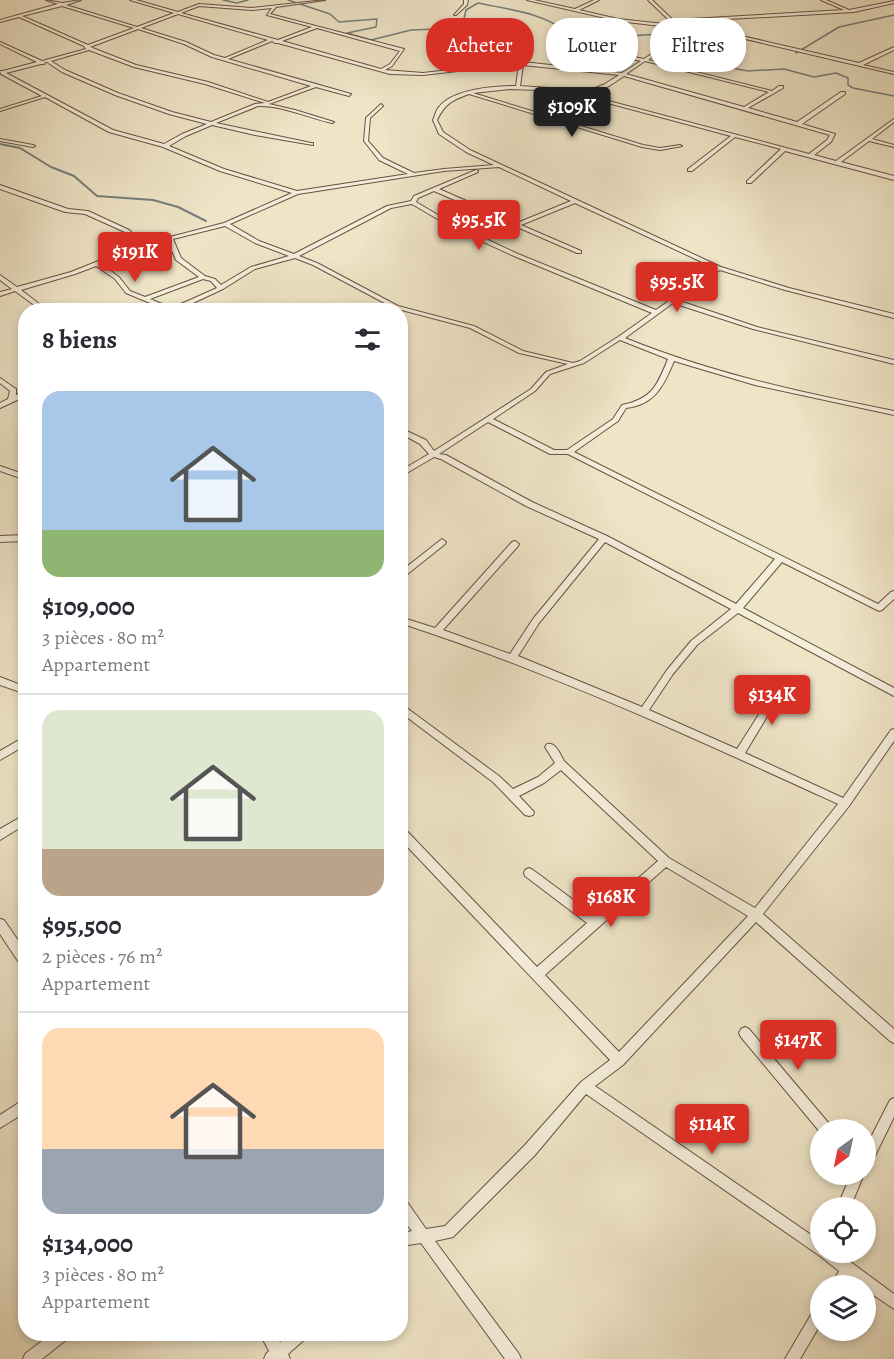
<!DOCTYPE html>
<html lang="fr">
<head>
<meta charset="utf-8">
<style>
  body { margin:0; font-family:Alegreya,serif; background:#f7f7f7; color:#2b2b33; height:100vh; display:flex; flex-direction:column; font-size:22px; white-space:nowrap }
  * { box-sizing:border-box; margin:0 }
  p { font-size:20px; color:#7c7c81 }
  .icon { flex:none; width:33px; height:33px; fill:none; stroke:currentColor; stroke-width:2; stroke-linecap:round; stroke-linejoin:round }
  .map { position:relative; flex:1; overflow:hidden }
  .sheet { position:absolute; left:18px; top:303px; width:390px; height:1038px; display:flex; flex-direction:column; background:#fff; border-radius:24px; box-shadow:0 3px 9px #0003 }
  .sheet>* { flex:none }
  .top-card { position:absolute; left:426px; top:18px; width:378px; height:54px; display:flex; gap:12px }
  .needle { width:39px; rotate:213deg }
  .tools { position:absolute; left:810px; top:1119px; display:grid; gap:12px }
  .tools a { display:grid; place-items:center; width:66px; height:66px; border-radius:50%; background:#fff; box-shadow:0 3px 9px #0003; font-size:30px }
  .price { position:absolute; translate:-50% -51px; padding:0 14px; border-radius:6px; background:#d93025; color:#fff; font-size:20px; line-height:39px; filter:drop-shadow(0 2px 3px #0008) }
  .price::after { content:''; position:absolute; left:50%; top:36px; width:18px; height:14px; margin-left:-9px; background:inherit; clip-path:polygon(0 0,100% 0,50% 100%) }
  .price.selected { background:#222; color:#fff }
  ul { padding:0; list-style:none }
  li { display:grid; align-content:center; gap:12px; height:318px; padding:0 24px }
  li+li { border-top:2px solid #e1e1e2 }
  li span { display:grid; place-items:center; height:186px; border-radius:18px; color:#555 }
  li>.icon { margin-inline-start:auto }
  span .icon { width:108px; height:108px; fill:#fffc; stroke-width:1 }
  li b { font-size:26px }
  h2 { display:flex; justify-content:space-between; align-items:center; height:72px; padding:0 24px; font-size:26px }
  .chip { padding:0 21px; border-radius:24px; background:#fff; box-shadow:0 3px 9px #0003; font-size:21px; line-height:54px }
  .chip.selected { background:#d93025; color:#fff }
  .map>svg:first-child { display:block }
</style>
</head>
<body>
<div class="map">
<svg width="894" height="1359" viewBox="0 0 894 1359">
  <rect width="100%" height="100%" fill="#eee4c6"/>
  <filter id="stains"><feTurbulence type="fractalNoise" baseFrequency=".00333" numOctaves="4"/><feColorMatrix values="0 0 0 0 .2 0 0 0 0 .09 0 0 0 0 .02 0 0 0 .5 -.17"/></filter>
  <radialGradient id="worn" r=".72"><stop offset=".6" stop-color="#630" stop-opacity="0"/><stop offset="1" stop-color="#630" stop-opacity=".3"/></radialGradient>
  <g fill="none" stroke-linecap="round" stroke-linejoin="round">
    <path stroke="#757f7a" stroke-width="1.5" d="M 223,0 L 237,3 L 248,0
      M 288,0 L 330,14 L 339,22 L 377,19 L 376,27 L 347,33 L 371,40 L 411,30 L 462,28 L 466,10 L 478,3 C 506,9 546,13 567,33 L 556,42 L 584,50 L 598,38 L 617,40 L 628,36 L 661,34 L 674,41 L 699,47 L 679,54 L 695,61 L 748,71 L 784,69 L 814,77 L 836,73 L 848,78 L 848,85 L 853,88 L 894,96
      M 796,53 L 839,27 L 894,15"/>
    <path stroke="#757f7a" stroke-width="2" d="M 0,144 L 20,148 L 51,167 L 74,176 L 97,196 L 153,200 L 178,207 L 206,221"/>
    <defs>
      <path id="street" d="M 46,0 L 62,3 L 81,0 L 66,5 L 137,27 L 174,13 L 130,0 L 136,0 L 178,12 L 199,4 L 252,8 L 325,0 L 276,7 L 270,14 L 404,49 L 392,66 L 385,70 L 423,73 L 519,62 L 521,46 L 523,45 L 525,46 L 523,62 L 622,73 L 641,61 L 593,51 L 592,49 L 644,59 L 672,40 L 683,38 L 682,34 L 687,32 L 687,29 L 618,21 L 527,0 L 534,0 L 575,9 L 594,0 L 599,0 L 579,10 L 618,19 L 674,25 L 648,0 L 652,0 L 673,20 L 844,10 L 821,0 L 826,0 L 849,10 L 894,1 L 894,3 L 854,12 L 675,22 L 677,26 L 720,31 L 859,63 L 894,47 L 894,50 L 863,65 L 894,72 L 894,74 L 720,33 L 691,30 L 690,34 L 685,36 L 686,40 L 674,42 L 648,60 L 772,91 L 779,86 L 783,86 L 783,88 L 748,108 L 797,122 L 841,92 L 845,92 L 845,94 L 802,124 L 835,134 L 831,142 L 814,155 L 836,161 L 894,119 L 894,122 L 872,139 L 894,145 L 894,147 L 869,141 L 841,162 L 894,176 L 894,180 L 785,151 L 751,183 L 747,183 L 747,181 L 781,149 L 735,137 L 692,171 L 688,171 L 688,169 L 731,136 L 563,91 L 511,89 L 473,93 L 643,145 L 660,148 L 680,145 L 682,146 L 660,150 L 642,147 L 469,94 C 452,100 445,104 437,120 L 443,132 L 470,150 L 721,267 L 789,288 L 894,314 L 894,318 L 785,290 L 720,270 L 677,300 L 757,327 L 894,360 L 894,364 L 753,329 L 673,303 L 625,338 C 711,373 802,393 894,411 L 894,415 L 755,385 L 674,361 C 664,385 655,405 626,408 L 618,421 L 574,452 L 878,604 L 891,592 L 894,591 L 894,599 L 882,610 L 879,611 L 782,562 L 743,608 L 894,688 L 894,696 L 738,613 L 697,645 L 673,674 L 649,710 L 737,749 L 780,681 L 786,681 L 788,683 L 786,685 L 745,753 L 843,798 L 891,730 L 894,729 L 894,741 L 849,806 L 763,914 L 894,1029 L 894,1043 L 890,1041 L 756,922 L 623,1065 L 595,1086 L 820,1241 L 820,1252 L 837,1252 L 894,1294 L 894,1309 L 866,1290 L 866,1286 L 860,1286 L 850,1279 L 846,1286 L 831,1286 L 839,1271 L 820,1256 L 586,1094 L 535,1155 L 453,1237 L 435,1241 L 519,1354 L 521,1359 L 505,1359 L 421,1243 L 408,1245 L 400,1250 L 400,1234 L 412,1231 L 400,1216 L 400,1198 L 405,1199 L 426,1229 L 445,1226 L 525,1145 L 581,1082 L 610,1060 L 400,839 L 400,827 L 404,828 L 537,967 L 587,923 L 525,876 L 524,873 L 525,870 L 529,868 L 533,870 L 595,916 L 658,861 L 561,770 L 544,783 L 519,796 L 534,812 L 533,815 L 529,816 L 525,815 L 493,782 L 400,712 L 400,703 L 499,776 L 513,789 L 538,777 L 555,763 L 545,747 L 547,744 C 556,742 560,754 564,761 L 669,858 L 755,908 L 838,804 C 694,738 551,672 400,623 L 400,617 L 435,628 L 512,542 L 515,541 L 519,544 L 518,546 L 443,630 L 510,654 L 533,619 L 599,539 L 526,506 L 441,459 L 434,457 L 400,477 L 400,471 L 429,454 L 420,444 L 400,433 L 400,428 L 426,440 L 434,451 L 531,389 L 546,372 L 568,364 L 519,353 L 470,328 L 394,308 L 313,265 L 295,258 L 255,269 L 223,289 L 178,310 L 167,310 L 126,293 L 115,279 L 96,266 L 75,274 L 21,290 L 47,310 L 41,310 L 15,291 L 0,296 L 0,292 L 12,289 L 0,280 L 0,275 L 17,287 L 71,272 L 138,245 L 125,232 L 85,214 L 65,212 L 0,189 L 0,185 L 68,209 L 88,211 L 129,230 L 143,244 L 224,223 L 292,193 L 220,171 L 163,147 L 109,132 L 45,97 L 0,111 L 0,109 L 42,96 L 1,74 L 0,71 L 3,71 L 37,62 L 0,44 L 0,42 L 42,61 L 86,49 L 84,46 L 19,17 L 0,22 L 0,20 L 58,4 ZM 62,6 L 134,28 L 88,45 L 22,16 ZM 199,6 L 252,10 L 272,8 L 267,15 L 312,27 L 278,40 L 181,13 ZM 178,14 L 268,40 L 225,58 L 214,55 L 186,42 L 141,28 ZM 317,28 L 400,51 L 390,64 L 381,69 L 282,41 ZM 138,29 L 184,44 L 212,57 L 311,86 L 268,102 L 208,82 L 136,65 L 90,47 ZM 272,41 L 275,43 L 278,43 L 390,74 L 423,75 L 519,64 L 516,86 C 495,86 453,89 439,107 C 436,110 435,116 433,120 L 439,134 L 466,152 L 494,165 L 444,169 L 414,173 L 383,158 L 368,141 L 370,118 L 383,106 L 381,104 L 366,118 L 364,141 L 379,160 L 408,174 L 297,191 L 224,169 L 169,146 L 186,136 L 212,125 L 255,135 L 313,145 L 313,143 L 311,143 L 216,123 L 258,106 C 283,105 308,118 332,123 L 334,122 L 295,110 L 269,104 L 316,87 L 349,96 L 351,94 L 228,59 ZM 89,50 L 134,67 L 205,84 L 265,103 L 255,104 L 211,122 L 172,112 L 118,93 L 65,70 L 51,61 ZM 645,61 L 769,92 L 744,107 L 626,74 ZM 45,62 L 47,62 L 62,72 L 115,95 L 169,114 L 207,124 L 182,134 L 164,144 L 113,130 L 6,73 L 41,64 L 44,64 ZM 523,65 L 619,75 L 605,84 L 582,94 L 563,89 L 520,86 ZM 624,76 L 830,135 L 827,140 L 809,154 L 586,95 L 609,86 ZM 499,167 L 571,201 L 517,223 L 439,189 L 478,172 L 478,171 L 476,170 L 414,196 L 411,201 L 387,206 L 294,254 L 259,241 L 230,224 L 298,194 L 444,171 ZM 434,191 L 512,225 L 482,237 L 455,225 L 416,202 L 418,198 ZM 575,203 L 715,268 L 656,310 L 518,254 L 486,239 L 517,227 L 577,253 L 581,253 L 581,251 L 521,225 ZM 412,204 L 451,227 L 514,256 L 652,313 L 618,337 L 580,361 L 573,363 L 523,351 L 474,326 L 398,306 L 317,263 L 299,256 L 391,208 ZM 225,226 L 255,243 L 289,256 L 251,267 L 221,285 L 215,279 L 205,276 L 181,258 L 173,239 ZM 168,241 L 176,260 L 199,277 L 145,297 L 130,291 L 119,277 L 101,264 L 144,247 ZM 203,279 L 211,281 L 217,288 L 172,308 L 150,299 ZM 620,340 L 668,359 C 657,386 652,399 622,405 L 613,419 L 567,450 L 554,450 L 493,419 L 535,391 L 550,374 L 584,363 ZM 488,422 L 550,454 L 568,454 L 775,559 L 736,604 L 607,536 L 532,502 L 446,455 L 439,454 ZM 605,542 L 731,609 L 691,641 L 667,670 L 642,707 L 518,656 L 539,623 ZM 666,867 L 748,916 L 619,1052 L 545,975 Z
        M 464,0 L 468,0 L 467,5 L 456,15 L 454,15 L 464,4 Z
        M 0,139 L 33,145 L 35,146 L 33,147 L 0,141 Z
        M 0,378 L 16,389 L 16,395 L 26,391 L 26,396 L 0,408 L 0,403 L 8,399 L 10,391 L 0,383 Z
        M 0,466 L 26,475 L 26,480 L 0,471 Z
        M 26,535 L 26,541 L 0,542 L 0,536 Z
        M 442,539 L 446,542 L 445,544 L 400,580 L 400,572 Z
        M 0,677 L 26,687 L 26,694 L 0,685 Z
        M 26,736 L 26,745 L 0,760 L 0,751 Z
        M 26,814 L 26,824 L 0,840 L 0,829 Z
        M 0,919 L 4,920 L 26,952 L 26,968 L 22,967 L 0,934 Z
        M 745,1027 L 749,1029 L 831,1126 L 833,1130 L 820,1130 L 820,1132 L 741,1037 L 739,1033 L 741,1029 Z
        M 26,1098 L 26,1112 L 0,1128 L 0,1115 Z
        M 894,1098 L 894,1117 L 871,1164 L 866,1165 L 866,1147 L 890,1100 Z
        M 851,1174 L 864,1174 L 850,1208 L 837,1208 Z
        M 820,1306 L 820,1325 L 800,1359 L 785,1359 L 815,1308 Z
        M 51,1334 L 69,1334 L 67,1339 L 42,1359 L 23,1359 L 25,1354 Z
        M 260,1334 L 275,1334 L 280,1342 L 290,1334 L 307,1334 L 305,1339 L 288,1354 L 290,1359 L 264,1359 L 266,1354 L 269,1351 Z"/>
    </defs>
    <use href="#street" stroke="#685242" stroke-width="2"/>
    <use href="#street" fill="#f4edda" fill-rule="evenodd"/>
  </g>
  <rect width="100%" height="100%" filter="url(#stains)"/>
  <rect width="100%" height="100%" fill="url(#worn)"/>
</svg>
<div class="tools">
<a><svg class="needle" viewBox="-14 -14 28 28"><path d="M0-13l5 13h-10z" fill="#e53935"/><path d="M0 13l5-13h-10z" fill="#7c7c81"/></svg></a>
<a><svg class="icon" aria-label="locate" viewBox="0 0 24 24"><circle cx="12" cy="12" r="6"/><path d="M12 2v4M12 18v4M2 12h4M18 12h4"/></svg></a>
<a><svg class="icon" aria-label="layers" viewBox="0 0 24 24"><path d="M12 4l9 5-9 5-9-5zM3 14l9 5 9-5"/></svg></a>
</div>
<b class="price selected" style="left:572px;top:138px">$109K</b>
<b class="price" style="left:479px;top:251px">$95.5K</b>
<b class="price" style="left:135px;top:283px">$191K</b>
<b class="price" style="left:677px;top:313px">$95.5K</b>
<b class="price" style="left:772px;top:726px">$134K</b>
<b class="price" style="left:611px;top:928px">$168K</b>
<b class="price" style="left:798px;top:1071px">$147K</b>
<b class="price" style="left:712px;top:1155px">$114K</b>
<div class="top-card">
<a class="chip selected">Acheter</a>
<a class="chip">Louer</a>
<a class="chip">Filtres</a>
</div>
<section class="sheet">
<h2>8 biens<svg class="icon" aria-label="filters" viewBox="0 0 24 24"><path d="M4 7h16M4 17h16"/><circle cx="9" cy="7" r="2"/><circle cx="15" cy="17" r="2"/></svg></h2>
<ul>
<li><span style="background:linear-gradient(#a9c7e8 75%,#8fb573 0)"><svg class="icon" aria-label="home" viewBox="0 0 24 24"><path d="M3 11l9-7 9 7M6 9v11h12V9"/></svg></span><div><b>$109,000</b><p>3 pièces · 80 m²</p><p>Appartement</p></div></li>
<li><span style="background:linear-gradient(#dfe7d0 75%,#b9a48a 0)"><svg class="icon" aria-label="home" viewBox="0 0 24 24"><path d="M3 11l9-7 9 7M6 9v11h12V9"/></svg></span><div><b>$95,500</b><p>2 pièces · 76 m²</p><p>Appartement</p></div></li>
<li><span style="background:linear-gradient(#ffd9b3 65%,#9aa5b1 0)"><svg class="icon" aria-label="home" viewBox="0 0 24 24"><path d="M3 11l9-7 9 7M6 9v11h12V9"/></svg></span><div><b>$134,000</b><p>3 pièces · 80 m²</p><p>Appartement</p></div></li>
</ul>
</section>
</div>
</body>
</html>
